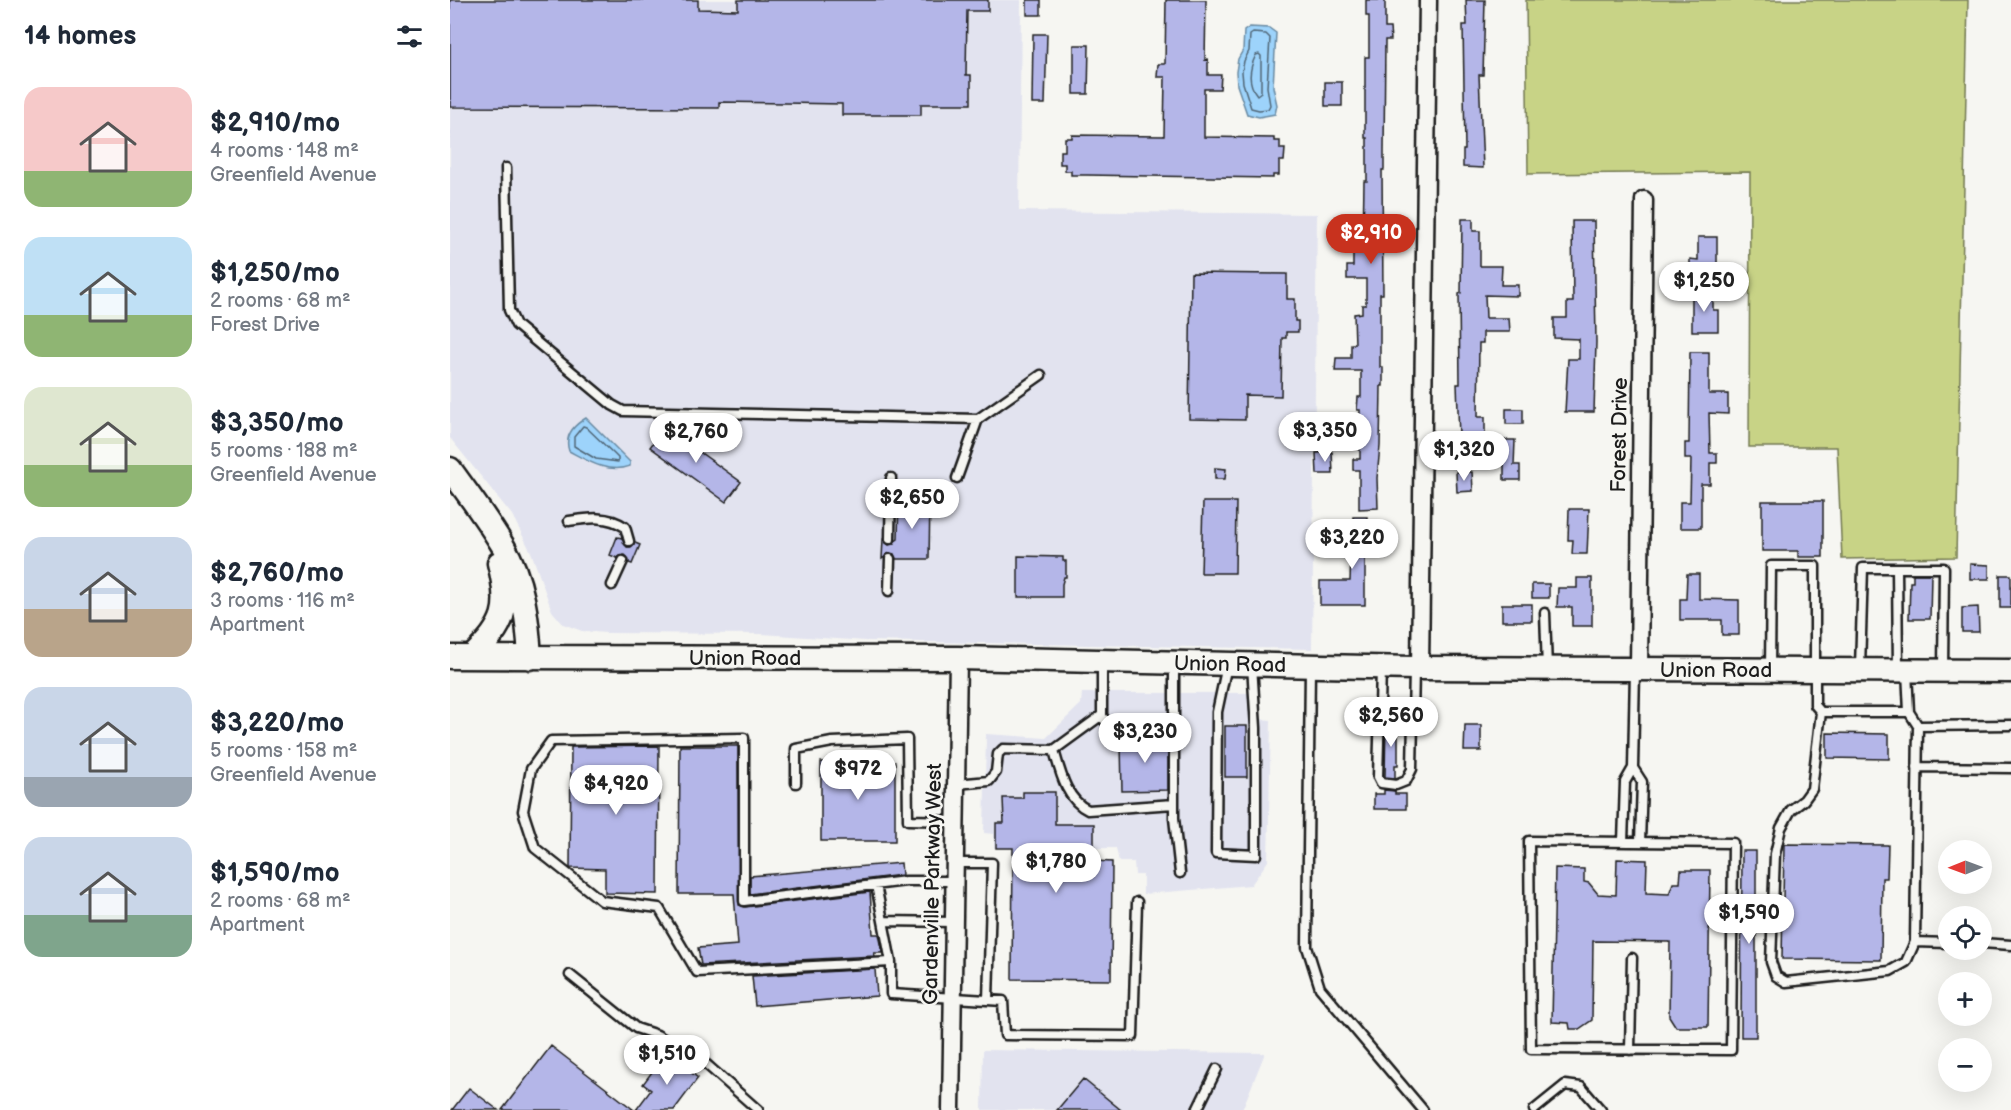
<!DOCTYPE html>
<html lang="en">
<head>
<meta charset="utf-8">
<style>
  body { margin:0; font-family:"Balsamiq Sans",sans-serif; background:#f6f6f7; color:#1f2937; height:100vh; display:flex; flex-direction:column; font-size:22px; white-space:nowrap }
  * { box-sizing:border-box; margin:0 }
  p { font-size:20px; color:#747a83 }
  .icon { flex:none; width:33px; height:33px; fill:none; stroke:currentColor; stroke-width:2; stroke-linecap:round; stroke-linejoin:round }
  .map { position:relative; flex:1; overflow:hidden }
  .side { display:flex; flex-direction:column; background:#fff; width:450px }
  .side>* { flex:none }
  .needle { width:39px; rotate:269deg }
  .fabs { position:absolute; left:1488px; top:840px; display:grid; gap:12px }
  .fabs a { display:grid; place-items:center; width:54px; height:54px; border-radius:50%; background:#fff; box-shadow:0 6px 24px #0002; font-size:30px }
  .price { position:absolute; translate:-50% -51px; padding:0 14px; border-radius:21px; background:#fff; color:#222; font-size:20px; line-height:39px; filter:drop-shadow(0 2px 3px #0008) }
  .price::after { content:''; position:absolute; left:50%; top:36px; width:18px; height:14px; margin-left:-9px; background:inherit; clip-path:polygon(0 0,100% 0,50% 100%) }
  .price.on { background:#c8321e; color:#fff }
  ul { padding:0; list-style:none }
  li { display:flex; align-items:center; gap:18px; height:150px; padding:0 24px }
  li span { display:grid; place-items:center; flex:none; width:168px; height:120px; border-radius:18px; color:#555 }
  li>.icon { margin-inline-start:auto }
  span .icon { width:72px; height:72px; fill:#fffc; stroke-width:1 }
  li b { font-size:26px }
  h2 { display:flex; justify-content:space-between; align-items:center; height:72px; padding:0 24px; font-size:26px }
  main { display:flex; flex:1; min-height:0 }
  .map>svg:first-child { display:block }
</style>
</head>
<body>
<main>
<section class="side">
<h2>14 homes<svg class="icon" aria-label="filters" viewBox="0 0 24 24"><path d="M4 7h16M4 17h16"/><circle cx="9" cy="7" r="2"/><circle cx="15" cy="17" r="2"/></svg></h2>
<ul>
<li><span style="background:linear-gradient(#f6c9c9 70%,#8fb573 0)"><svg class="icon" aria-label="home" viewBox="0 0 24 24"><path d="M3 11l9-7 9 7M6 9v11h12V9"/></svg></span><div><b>$2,910/mo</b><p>4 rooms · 148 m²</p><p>Greenfield Avenue</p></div></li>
<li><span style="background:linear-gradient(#bfe0f5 65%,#8fb573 0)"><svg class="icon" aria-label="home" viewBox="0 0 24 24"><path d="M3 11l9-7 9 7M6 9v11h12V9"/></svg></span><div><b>$1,250/mo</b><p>2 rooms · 68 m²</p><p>Forest Drive</p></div></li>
<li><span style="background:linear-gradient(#dfe7d0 65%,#8fb573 0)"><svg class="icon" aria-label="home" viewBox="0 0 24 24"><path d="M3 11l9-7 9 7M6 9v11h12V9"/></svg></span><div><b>$3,350/mo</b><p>5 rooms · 188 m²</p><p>Greenfield Avenue</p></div></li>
<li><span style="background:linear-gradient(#c9d6e8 60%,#b9a48a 0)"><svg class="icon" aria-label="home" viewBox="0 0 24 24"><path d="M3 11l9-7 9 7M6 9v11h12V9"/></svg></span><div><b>$2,760/mo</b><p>3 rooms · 116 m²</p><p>Apartment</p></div></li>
<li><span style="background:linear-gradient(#c9d6e8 75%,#9aa5b1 0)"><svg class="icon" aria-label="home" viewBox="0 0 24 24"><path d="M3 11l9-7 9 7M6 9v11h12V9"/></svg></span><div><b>$3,220/mo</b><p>5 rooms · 158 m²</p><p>Greenfield Avenue</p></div></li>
<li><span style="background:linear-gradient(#c9d6e8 65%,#7fa58c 0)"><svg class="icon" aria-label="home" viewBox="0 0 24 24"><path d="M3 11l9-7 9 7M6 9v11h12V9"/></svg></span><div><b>$1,590/mo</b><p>2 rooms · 68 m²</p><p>Apartment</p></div></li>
</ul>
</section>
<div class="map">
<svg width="1561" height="1110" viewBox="0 0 1561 1110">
  <rect width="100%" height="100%" fill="#f6f6f2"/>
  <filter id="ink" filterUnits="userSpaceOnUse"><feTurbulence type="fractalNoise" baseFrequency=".0167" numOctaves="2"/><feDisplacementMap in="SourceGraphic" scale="12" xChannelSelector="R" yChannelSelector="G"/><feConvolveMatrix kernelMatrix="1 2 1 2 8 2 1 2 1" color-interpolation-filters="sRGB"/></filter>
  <g filter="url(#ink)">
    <path fill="#e2e3ef" d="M 0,0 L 571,0 L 569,211 L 867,214 L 862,649 L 416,641 L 312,634 L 156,633 L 132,631 L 113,624 L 102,611 L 81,552 L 62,515 L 0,438 Z
      M 632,693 L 810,693 L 810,719 L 821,720 L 818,861 L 801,885 L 693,894 L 693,875 L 685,875 L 684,862 L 669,862 L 666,848 L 544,848 L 544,834 L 534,833 L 536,734 L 596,738 L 631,704 Z
      M 533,1050 L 815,1053 L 792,1110 L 532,1110 Z"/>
    <path fill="#c8d386" stroke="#727851" stroke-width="1.5" d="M 1076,0 L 1518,0 L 1506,557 L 1392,559 L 1387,447 L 1299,447 L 1300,172 L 1078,174 Z"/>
    <path fill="#9dd3fb" stroke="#698aa2" stroke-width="1.5" d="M 800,27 L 819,28 L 826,33 L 823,87 L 827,105 L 825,114 L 809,117 L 797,114 L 787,85 L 786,72 L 788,59 L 793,50 L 794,31 Z
      M 136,418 L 180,462 L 180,466 C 158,474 138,461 119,451 C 114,436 124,425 136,418 Z"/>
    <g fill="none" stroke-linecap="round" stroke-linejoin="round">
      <path stroke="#506575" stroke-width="1.5" d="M 803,33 L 816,34 L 820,38 L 817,87 L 820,105 L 818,109 L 809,110 L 801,108 L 793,83 L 792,72 L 794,61 L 799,51 L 800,35 Z
        M 809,54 L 811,56 L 811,92 L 807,95 C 797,83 799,69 806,55 Z
        M 133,426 L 136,427 L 164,454 L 168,458 L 168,462 L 146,459 L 124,446 L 124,437 Z"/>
    </g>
    <path fill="#b4b6e8" stroke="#1c1c1c" stroke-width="1.5" d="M 0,0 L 248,0 L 248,9 L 288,10 L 288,0 L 538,0 L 538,11 L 517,11 L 516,75 L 521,75 L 521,104 L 471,104 L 471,115 L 392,115 L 392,104 L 269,102 L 269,108 L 0,107 Z
      M 577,0 L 591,0 L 591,15 L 577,15 Z
      M 716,0 L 756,0 L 755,60 L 758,59 L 758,75 L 771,75 L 770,89 L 754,89 L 754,137 L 824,138 L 824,141 L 830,141 L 830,149 L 835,149 L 834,161 L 829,161 L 829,175 L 823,175 L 823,178 L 637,175 L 621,175 L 621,171 L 615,171 L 615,164 L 610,164 L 610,151 L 615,151 L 615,138 L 622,138 L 622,135 L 714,136 L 715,77 L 707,77 L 708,64 L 715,64 Z
      M 916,0 L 935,0 L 935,28 L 940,28 L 941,40 L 935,40 L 934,151 L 934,170 L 932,170 L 933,294 L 930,294 L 930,367 L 933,367 L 933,386 L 931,386 L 930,446 L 927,478 L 928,508 L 909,509 L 909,470 L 903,470 L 903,459 L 910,459 L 910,410 L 907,410 L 908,397 L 911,397 L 911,371 L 885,371 L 886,358 L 901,358 L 901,344 L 905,344 L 904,314 L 912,313 L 912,305 L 916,305 L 916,279 L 897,279 L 897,266 L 903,266 L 903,243 L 913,243 L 914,181 L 917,181 L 917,138 L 915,138 L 915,57 L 919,57 L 919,16 L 916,16 Z
      M 1016,0 L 1035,0 L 1033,75 L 1029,75 L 1033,168 L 1013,167 L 1013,150 L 1015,150 L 1013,25 L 1017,25 Z
      M 583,34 L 597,34 L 595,104 L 582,104 Z
      M 624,45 L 639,45 L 638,94 L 624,94 Z
      M 875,82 L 892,82 L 892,106 L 875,106 Z
      M 1012,219 L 1023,219 L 1023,231 L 1030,231 L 1030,266 L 1052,266 L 1051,285 L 1068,285 L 1068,296 L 1035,295 L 1036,318 L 1059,318 L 1060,332 L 1033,332 L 1033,343 L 1029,343 L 1028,417 L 1035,417 L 1035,436 L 1009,436 L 1007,384 L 1010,384 L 1009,294 L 1011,293 Z
      M 1122,221 L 1144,221 L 1146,342 L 1144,412 L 1115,412 L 1118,359 L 1129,359 L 1129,339 L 1104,338 L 1104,318 L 1117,318 L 1117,302 L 1123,302 Z
      M 1248,237 L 1267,237 L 1267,274 L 1240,273 L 1240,259 L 1248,260 Z
      M 741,273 L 837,274 L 837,299 L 845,299 L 845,321 L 848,321 L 848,332 L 836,332 L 836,338 L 832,338 L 831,396 L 795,395 L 795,420 L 739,419 Z
      M 1242,294 L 1263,294 L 1263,310 L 1268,310 L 1268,331 L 1242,331 Z
      M 1240,352 L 1259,352 L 1259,394 L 1278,394 L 1278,414 L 1259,413 L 1260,453 L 1267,453 L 1267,463 L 1260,463 L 1260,484 L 1251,484 L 1251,528 L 1230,528 L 1230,502 L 1240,502 L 1241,459 L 1235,459 L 1235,443 L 1239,443 Z
      M 1056,409 L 1073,409 L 1073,424 L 1056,424 Z
      M 215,427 L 291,482 L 276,502 L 200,447 Z
      M 1039,440 L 1065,440 L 1064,465 L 1070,465 L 1070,480 L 1054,480 L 1054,461 L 1038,461 Z
      M 882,452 L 883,474 L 867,474 L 866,453 Z
      M 765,468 L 776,469 L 775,479 L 765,479 Z
      M 1006,472 L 1022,472 L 1023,491 L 1007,492 Z
      M 449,497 L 480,498 L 479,559 L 446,559 L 444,554 L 440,553 L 432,559 L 433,539 L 439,545 L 448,539 Z
      M 1312,501 L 1373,501 L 1373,557 L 1348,557 L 1348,551 L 1312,551 Z
      M 753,502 L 786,502 L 785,573 L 751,573 Z
      M 1119,509 L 1139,509 L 1137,554 L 1122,554 L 1123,540 L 1118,540 Z
      M 903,517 L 917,517 L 916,536 L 928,536 L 928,554 L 915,554 L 915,605 L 870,605 L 870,581 L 900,581 L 901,554 L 895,554 L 895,542 L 903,542 Z
      M 167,537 L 172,538 L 177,547 L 181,547 L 185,543 L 190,545 L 182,564 L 179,563 L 178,558 L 175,555 L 170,556 L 167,558 L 160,555 Z
      M 568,556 L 613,557 L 613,561 L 616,561 L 616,577 L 614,577 L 612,584 L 612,597 L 568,597 Z
      M 1520,564 L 1539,565 L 1539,579 L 1520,579 Z
      M 1237,574 L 1249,574 L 1249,599 L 1289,600 L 1289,635 L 1272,635 L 1272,620 L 1230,620 L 1230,599 L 1236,599 Z
      M 1463,574 L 1481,574 L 1480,619 L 1459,619 L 1460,582 L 1463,582 Z
      M 1550,575 L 1561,575 L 1561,608 L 1550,608 Z
      M 1127,578 L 1142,578 L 1142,626 L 1122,626 L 1122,607 L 1107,607 L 1108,588 L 1127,588 Z
      M 1082,584 L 1099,584 L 1099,598 L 1082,598 Z
      M 1052,604 L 1082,604 L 1082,621 L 1052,621 Z
      M 1528,607 L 1529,632 L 1512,632 L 1512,608 Z
      M 936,721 L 948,721 L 948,765 L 945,765 L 945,778 L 935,777 Z
      M 1015,725 L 1031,725 L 1031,751 L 1014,751 Z
      M 775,726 L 797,726 L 797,777 L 775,777 Z
      M 1377,733 L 1439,734 L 1439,759 L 1377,758 Z
      M 710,736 L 710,741 L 718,741 L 718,790 L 672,791 L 671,743 L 679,742 L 679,737 Z
      M 209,746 L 208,894 L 155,893 L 155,869 L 120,868 L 121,747 Z
      M 230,746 L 288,746 L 289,905 L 295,907 L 420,892 L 423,934 L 429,934 L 433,953 L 424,953 L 425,956 L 251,965 L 248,948 L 288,945 L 284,894 L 229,894 Z
      M 371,762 L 445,762 L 445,841 L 371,841 Z
      M 934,790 L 945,791 L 945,794 L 956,794 L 956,809 L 924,809 L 924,794 L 934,794 Z
      M 573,792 L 605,792 L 605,824 L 644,824 L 644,861 L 662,862 L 661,980 L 562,979 L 563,848 L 546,848 L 546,823 L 554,823 L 553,798 L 573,798 Z
      M 1334,844 L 1438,845 L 1437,878 L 1432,878 L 1431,960 L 1332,959 Z
      M 1292,851 L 1306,851 L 1306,1037 L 1291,1037 Z
      M 1167,859 L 1197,860 L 1196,893 L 1219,894 L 1223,883 L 1230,883 L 1231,870 L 1260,870 L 1258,1027 L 1226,1027 L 1219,1016 L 1220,942 L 1143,941 L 1142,1020 L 1129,1029 L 1120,1029 L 1119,1023 L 1102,1022 L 1105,868 L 1134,869 L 1134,882 L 1139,883 L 1148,894 L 1166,895 Z
      M 451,863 L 452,875 L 300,894 L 300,876 Z
      M 425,969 L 427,996 L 305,1006 L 302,976 Z
      M 101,1046 L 184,1110 L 52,1110 Z
      M 216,1053 L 248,1078 L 224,1110 L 186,1110 L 201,1090 L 193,1084 Z
      M 633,1079 L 671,1110 L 607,1110 Z
      M 19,1088 L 48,1110 L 2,1110 Z"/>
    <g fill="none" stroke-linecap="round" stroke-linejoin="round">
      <defs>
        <path id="lane" d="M 56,168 L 59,310 L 66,325 L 162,405 L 173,411 L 528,419 L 591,375
          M 507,478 L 528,419
          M 119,521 C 139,518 158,515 175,527 L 179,541
          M 440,539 L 441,478
          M 162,585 L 173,561
          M 439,591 L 440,559
          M 1095,613 L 1097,669
          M 652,662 L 652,715 L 655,721 L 662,726 L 723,726
          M 724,664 L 724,818 L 730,873
          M 777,665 L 767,712 L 766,853 L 806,855 L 806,728 L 802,665
          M 860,667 L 857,947 L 870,988 L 973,1110
          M 1410,668 L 1413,568 L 1447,568
          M 931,669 L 928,777 L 931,783 L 946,785 L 956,781 L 962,769 L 964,669
          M 1320,670 L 1321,566 L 1365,566 L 1365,705 L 1371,712 L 1459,712 L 1457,671
          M 1448,670 L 1447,568 L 1494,568 L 1493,670
          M 1371,712 L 1362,789 L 1354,800 L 1341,810 L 1331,828 L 1325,854 L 1321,962 L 1326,976 L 1336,982 L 1440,971 L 1456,962 L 1465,942 L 1498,943
          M 1459,712 L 1468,726 L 1561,725
          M 604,750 C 610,771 616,800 638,810 L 724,804
          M 1467,767 L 1561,768
          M 1183,768 L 1192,782 L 1190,842
          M 346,783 L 346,749 L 382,742 L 457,739 L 458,820 L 506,821
          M 506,784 L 539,781 L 546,772 L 548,754 L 553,749 L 604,750 L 652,715
          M 1079,841 L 1283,843 L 1281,1050 L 1081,1049 Z
          M 1173,842 L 1175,782 L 1183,768 L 1185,670
          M 505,863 L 542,863 L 538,1000
          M 426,885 L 441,962 L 247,972 L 209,908 L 152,901 L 85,848 L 73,811 L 81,769 L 101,741 L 294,738 L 294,901 L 456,881 L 505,881
          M 434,921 L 504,922
          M 1465,942 L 1468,726
          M 1532,943 L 1561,945
          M 441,962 L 441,994 L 553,1001 L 555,1035 L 683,1036 L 687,902
          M 120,975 L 186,1028 L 207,1035 L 256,1064 L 308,1110
          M 1180,1050 L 1182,958
          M 747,1110 L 767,1069
          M 1084,1110 L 1115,1085 L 1131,1087 L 1151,1110"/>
        <path id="street" d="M 970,669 L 978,0
          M 1189,669 L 1194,200
          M 501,1110 L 508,658"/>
        <path id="secondary" d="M 0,469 C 18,494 37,519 53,546 C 73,578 78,621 80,658
          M 0,657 L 508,658 L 964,668 L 1561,671
          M 22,657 C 55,624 61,610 49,563"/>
      </defs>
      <use href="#lane" stroke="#1c1c1c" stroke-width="13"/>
      <use href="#street" stroke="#1c1c1c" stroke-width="21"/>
      <use href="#secondary" stroke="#1c1c1c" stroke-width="27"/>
      <use href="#lane" stroke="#f6f6f2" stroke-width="8"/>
      <use href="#street" stroke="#f6f6f2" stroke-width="16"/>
      <use href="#secondary" stroke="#f6f6f2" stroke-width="22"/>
    </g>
  </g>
  <g text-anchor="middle" stroke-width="5" stroke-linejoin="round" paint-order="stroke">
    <g font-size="21" fill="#1c1c1c" stroke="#f6f6f2">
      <text transform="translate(1169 435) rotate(-89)" y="7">Forest Drive</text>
      <text x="295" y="665">Union Road</text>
      <text transform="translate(780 664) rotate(1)" y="7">Union Road</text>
      <text x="1266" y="677">Union Road</text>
      <text transform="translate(482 884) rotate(-89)" y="7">Gardenville Parkway West</text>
    </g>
  </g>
</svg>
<div class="fabs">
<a><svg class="needle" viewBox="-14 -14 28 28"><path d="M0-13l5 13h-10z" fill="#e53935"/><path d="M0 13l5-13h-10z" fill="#747a83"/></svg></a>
<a><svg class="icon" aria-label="locate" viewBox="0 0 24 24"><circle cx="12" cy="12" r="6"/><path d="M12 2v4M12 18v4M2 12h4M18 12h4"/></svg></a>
<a>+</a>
<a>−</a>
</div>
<b class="price on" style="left:921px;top:265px">$2,910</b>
<b class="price" style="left:1254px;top:313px">$1,250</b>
<b class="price" style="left:875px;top:463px">$3,350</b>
<b class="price" style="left:246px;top:464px">$2,760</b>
<b class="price" style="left:1014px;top:482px">$1,320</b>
<b class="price" style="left:462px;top:530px">$2,650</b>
<b class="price" style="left:902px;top:570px">$3,220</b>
<b class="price" style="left:941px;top:748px">$2,560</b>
<b class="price" style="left:695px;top:764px">$3,230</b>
<b class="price" style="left:408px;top:801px">$972</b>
<b class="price" style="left:166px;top:816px">$4,920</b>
<b class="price" style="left:606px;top:894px">$1,780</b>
<b class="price" style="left:1299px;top:945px">$1,590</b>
<b class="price" style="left:217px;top:1086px">$1,510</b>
</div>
</main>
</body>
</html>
